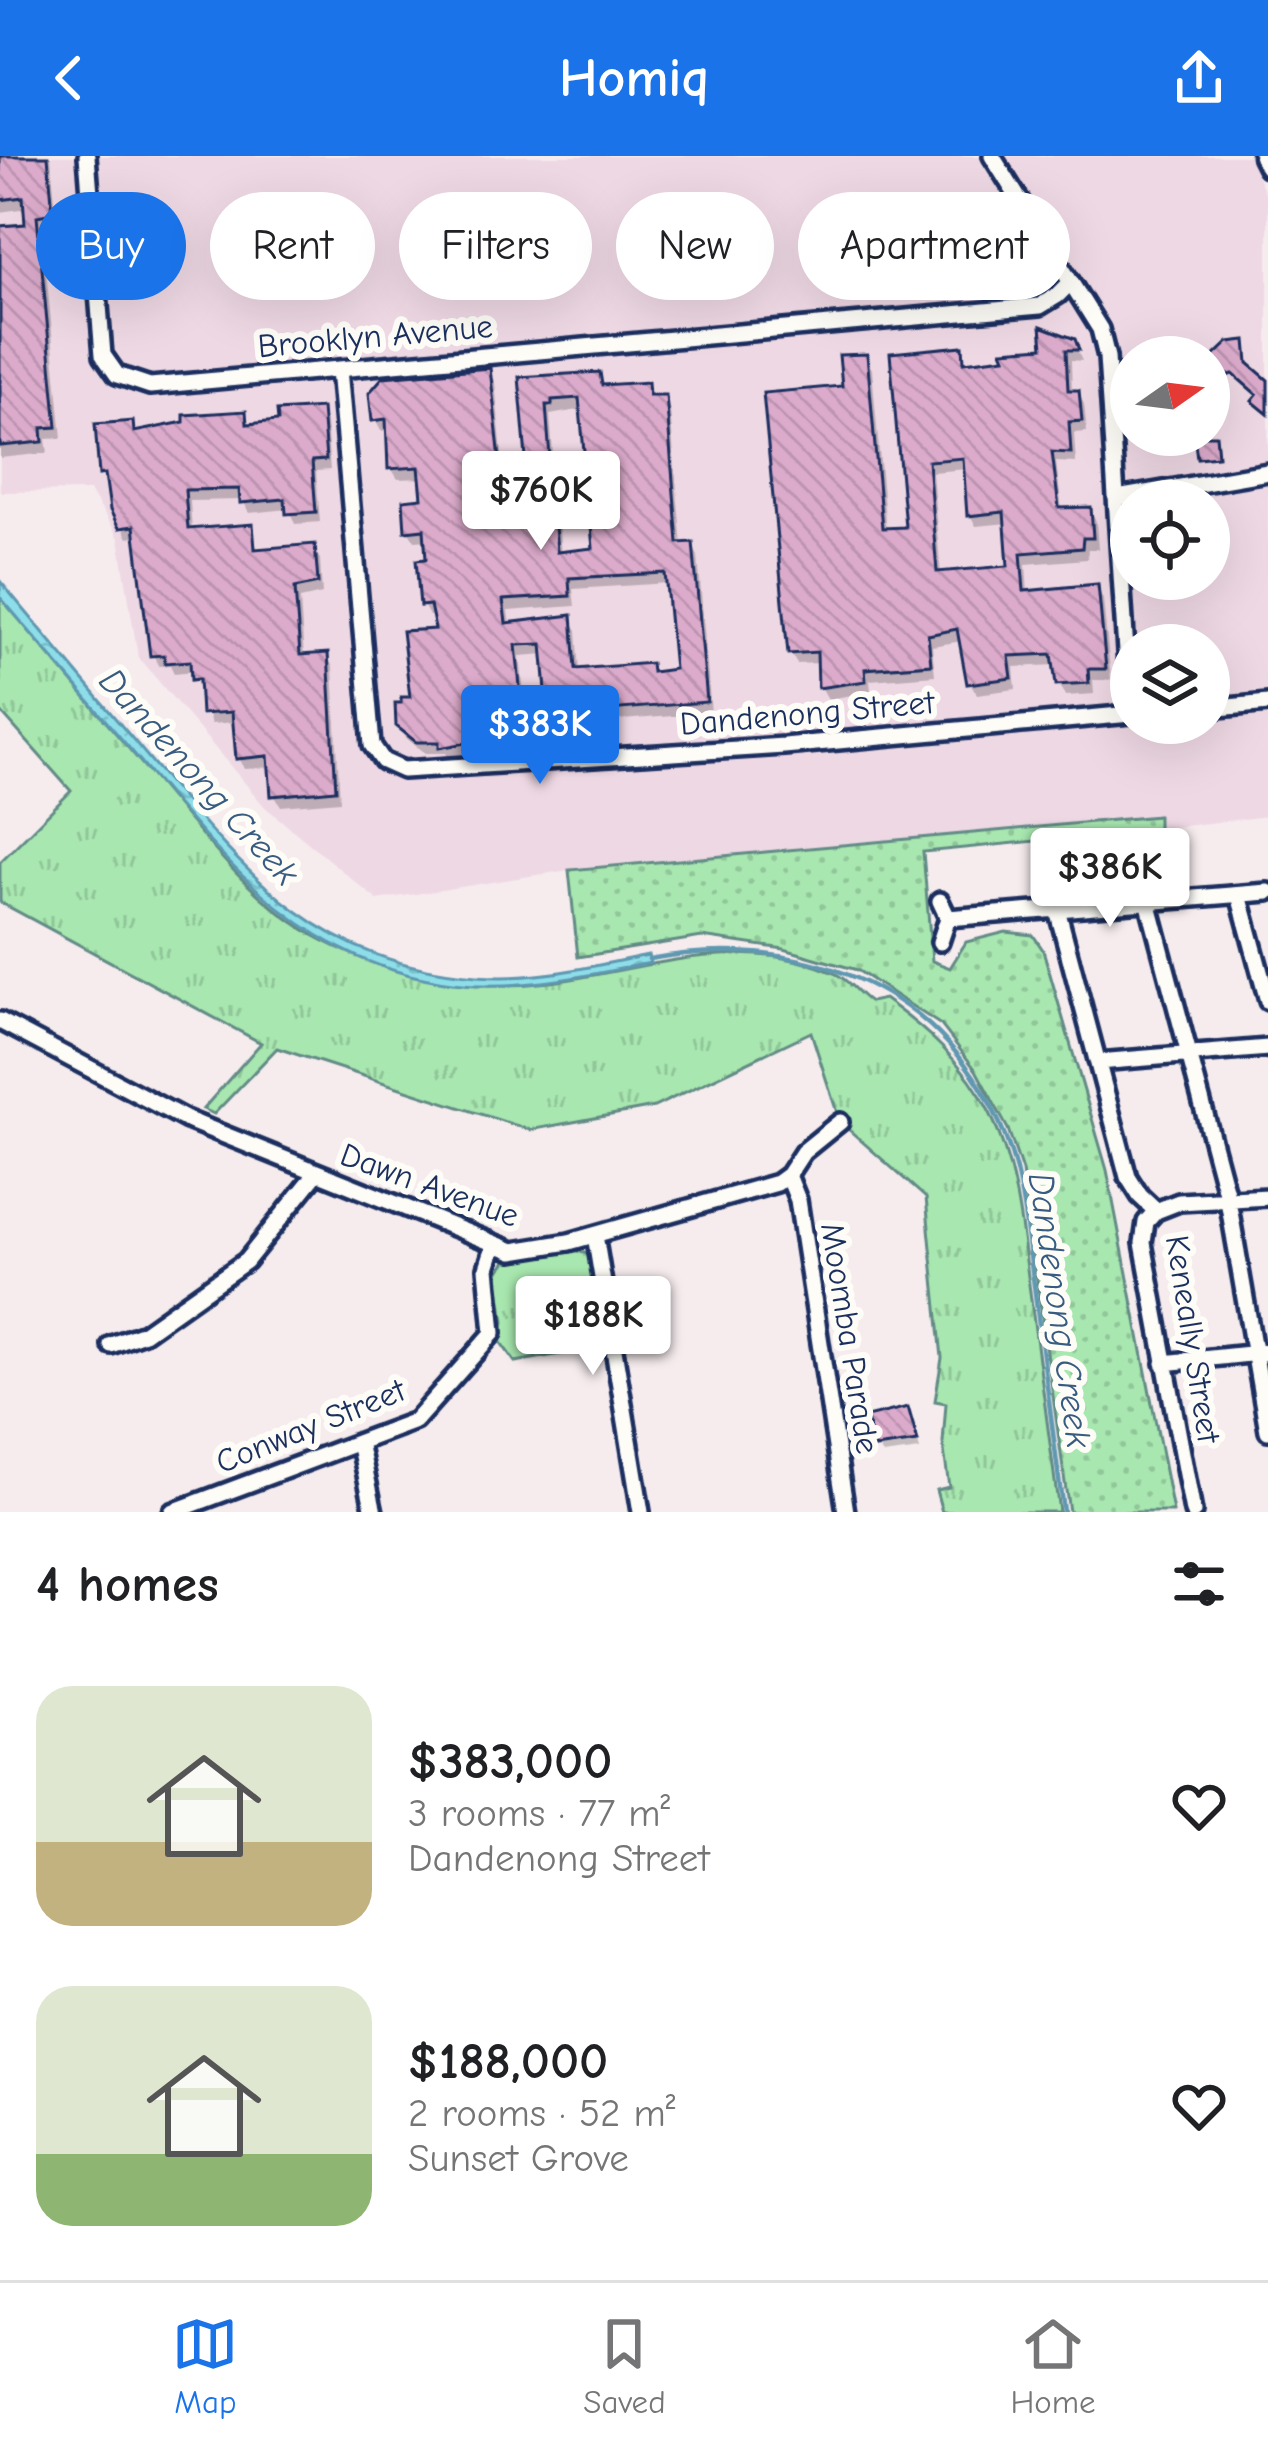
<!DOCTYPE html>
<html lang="en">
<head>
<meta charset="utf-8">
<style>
  body { margin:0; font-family:"Comic Neue",sans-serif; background:#f6f6f6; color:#202124; height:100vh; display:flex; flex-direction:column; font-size:45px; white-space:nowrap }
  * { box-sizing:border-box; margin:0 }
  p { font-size:39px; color:#757577 }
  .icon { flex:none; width:66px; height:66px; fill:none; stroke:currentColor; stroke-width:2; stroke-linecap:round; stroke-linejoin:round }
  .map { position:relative; height:1356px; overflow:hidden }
  .drawer { display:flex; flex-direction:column; background:#fff; flex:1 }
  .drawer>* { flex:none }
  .top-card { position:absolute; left:36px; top:36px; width:1197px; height:108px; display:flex; gap:24px }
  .needle { width:78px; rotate:76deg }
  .buttons { position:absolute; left:1110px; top:180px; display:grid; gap:24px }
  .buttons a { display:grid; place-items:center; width:120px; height:120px; border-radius:50%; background:#fff; box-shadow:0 12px 48px #0002; font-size:60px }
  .price { position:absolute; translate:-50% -102px; padding:0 27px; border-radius:12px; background:#fff; color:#222; font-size:39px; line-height:78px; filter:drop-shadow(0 3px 6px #0008) }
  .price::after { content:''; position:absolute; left:50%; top:72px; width:36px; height:27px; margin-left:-18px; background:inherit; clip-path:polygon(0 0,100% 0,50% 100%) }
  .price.on { background:#1a73e8; color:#fff }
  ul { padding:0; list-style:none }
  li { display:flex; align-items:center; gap:36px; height:300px; padding:0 36px }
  li span { display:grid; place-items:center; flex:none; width:336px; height:240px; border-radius:36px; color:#555 }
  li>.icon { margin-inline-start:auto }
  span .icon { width:144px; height:144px; fill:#fffc; stroke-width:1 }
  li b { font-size:51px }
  h2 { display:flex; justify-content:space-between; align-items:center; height:144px; padding:0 36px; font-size:51px }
  .tag { padding:0 42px; border-radius:54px; background:#fff; box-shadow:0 12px 48px #0002; font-size:42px; line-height:108px }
  .tag.on { background:#1a73e8; color:#fff }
  header { display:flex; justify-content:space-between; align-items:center; height:156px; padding:0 36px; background:#1a73e8; color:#fff; font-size:54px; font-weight:800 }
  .dock { display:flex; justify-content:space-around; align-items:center; height:168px; border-top:3px solid #e0e0e0; background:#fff; font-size:33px; color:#757577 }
  .dock a { display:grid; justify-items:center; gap:6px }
  .dock .on { color:#1a73e8 }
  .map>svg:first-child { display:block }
</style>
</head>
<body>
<header><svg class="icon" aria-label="back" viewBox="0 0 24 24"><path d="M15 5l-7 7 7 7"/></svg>Homiq<svg class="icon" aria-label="share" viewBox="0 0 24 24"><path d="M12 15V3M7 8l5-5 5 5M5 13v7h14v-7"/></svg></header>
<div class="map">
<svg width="1268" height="1356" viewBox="0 0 1268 1356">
  <defs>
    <pattern id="grass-dots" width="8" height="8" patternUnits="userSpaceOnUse" patternTransform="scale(3)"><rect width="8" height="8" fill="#a8e7af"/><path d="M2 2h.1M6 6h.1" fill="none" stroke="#90c699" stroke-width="1.8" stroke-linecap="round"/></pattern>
    <pattern id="park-tufts" width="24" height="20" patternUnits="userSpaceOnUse" patternTransform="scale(3)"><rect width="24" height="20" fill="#a8e7af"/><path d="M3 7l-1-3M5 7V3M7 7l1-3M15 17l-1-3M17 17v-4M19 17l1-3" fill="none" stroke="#90c699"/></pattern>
    <pattern id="water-ripples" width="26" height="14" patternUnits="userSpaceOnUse" patternTransform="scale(3)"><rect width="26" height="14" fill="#8ddee9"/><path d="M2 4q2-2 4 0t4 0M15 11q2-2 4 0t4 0" fill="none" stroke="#79bfca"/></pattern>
    <pattern id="building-back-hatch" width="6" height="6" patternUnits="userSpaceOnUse" patternTransform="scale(3)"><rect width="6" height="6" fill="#dcabcb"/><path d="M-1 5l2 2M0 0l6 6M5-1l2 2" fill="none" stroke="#bc93b1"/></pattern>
  </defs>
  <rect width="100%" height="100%" fill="#f6ecee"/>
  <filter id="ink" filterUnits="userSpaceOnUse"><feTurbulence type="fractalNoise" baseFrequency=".00833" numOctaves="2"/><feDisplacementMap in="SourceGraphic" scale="24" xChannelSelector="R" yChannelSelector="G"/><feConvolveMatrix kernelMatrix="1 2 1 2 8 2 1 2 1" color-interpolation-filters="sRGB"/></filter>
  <g filter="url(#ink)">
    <path fill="#eed8e4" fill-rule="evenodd" d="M 0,0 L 1249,0 L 1268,43 L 1268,660 L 1158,673 L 1157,660 L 569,714 L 377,744 L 265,651 L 138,501 L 119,382 L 90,335 L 0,336 ZM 1131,201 L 1209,201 L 1209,279 L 1131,279 ZM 1131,345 L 1209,345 L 1209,423 L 1131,423 ZM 1131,489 L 1209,489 L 1209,567 L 1131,567 Z"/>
    <path fill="url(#grass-dots)" stroke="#628b86" stroke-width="3" d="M 1158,660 L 1158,673 L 923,696 L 932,805 L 950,812 L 966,786 L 1006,776 L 1033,779 L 1043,794 L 1107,1014 L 1173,1356 L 1069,1356 L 1022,1015 L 1008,973 L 976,914 L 941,869 L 857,814 L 784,793 L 702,781 L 578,801 L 569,714 Z"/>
    <path fill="url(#park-tufts)" stroke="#628b86" stroke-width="3" d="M 0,441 C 51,501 102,561 153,621 C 203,680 252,747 322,784 C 393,821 471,836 550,826 C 646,814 742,775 836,818 C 849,824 857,838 870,846 L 884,843 C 927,874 966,908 990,957 C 1017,1012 1022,1076 1030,1136 C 1040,1209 1049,1283 1059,1356 L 942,1356 L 936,1334 L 949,1331 L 943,1287 L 946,1247 L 935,1245 L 942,1202 L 926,1042 L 840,966 L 811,876 L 654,951 L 530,974 L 277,892 L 214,958 L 203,953 L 261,887 L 0,746 L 0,706 L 71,635 L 0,555 Z
      M 572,1093 L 587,1098 L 593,1111 L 606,1190 L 515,1206 L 499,1184 L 504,1166 L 497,1117 L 506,1105 Z"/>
    <path fill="url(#water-ripples)" stroke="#5f98b1" stroke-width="3" d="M 0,425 C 49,484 98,542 147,600 C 245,716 314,807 477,820 C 535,825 592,810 648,799 L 650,807 C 584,820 519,835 452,827 C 306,808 230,712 142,607 C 95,552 47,496 0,441 Z"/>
    <path fill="#0003" fill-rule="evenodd" d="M 0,0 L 51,0 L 57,69 L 42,71 L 62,282 L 46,283 L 48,297 L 0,302 L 0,73 L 28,71 L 27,52 L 0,56 Z
      M 1073,185 L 1082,205 L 1071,204 L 1072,237 L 1078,237 L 1084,248 L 1087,276 L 1074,277 L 1076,307 L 1056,306 L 1062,355 L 1089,354 L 1096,365 L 1098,393 L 1088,393 L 1087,403 L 1026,408 L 1028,438 L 1097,431 L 1103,443 L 1111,524 L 1093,524 L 1094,538 L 1066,540 L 1059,528 L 1057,509 L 1014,511 L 1016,533 L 977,538 L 970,527 L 962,485 L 932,490 L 935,519 L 870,524 L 871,536 L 828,543 L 821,531 L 820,507 L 797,508 L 790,497 L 845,233 L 865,201 L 872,213 L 886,375 L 909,374 L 893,200 L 961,194 L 968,209 ZM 967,313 L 970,359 L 976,370 L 1008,367 L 1011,413 L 941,419 L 932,316 Z
      M 488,215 L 495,226 L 503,307 L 530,305 L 523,224 L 599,219 L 606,232 L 646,229 L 653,242 L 664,242 L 670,254 L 682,390 L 692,389 L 698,400 L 711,557 L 558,569 L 551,558 L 546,498 L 520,500 L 530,594 L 518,596 L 515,590 L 449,602 L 446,597 L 425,597 L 406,582 L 399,569 L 413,544 L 439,476 L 436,460 L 429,460 L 423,449 L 430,405 L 428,384 L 415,385 L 408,374 L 425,345 L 423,322 L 398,323 L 391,312 L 389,274 L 381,275 L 375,264 ZM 583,253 L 596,394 L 561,399 L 550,259 ZM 669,427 L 677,515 L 654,519 L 649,510 L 580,516 L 577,474 L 570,463 L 510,469 L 508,455 L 575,450 L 573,433 Z
      M 320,255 L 326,266 L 330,314 L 316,315 L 320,366 L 295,368 L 289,353 L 249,357 L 243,344 L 190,345 L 192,376 L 251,371 L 258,395 L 313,392 L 320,403 L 322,438 L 300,443 L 304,502 L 327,500 L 333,511 L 340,645 L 281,650 L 274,639 L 272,611 L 245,613 L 239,602 L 236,566 L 211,568 L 193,515 L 174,517 L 170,509 L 159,510 L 153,499 L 138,380 L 128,382 L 113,353 L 102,318 L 131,268 L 137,278 L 244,258 L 251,270 L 281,268 Z
      M 911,1262 L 920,1294 L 883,1299 L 874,1285 Z"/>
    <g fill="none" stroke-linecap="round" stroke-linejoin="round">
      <path stroke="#5f98b1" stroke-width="4.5" d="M 649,803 C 794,776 937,825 1000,968 C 1023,1018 1026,1074 1034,1129 C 1044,1204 1054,1280 1063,1356"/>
    </g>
    <path fill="url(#building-back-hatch)" stroke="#1b2f5e" stroke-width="3" fill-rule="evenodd" d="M 0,0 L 48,0 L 53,57 L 37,60 L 57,271 L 42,272 L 43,286 L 0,290 L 0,70 L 25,68 L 23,41 L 0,44 Z
      M 1041,170 L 1075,183 L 1079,194 L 1066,194 L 1068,234 L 1079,234 L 1082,265 L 1069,266 L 1071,297 L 1052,296 L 1059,352 L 1091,351 L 1093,382 L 1083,382 L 1082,392 L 1021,397 L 1024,435 L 1098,428 L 1106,513 L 1088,513 L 1089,527 L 1056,529 L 1052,498 L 1009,500 L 1012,522 L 967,528 L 957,473 L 928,479 L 931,508 L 865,513 L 866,525 L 818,532 L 817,496 L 788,498 L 763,237 L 842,230 L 839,199 L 867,198 L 882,372 L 905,371 L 890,197 L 963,190 L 964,206 L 1005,201 L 1002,194 L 1043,191 ZM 963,302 L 967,360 L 1004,356 L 1008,410 L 937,416 L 928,305 Z
      M 1246,184 L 1248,207 L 1268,224 L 1268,258 L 1252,245 L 1257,239 L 1233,218 L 1209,225 L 1210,204 L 1229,186 Z
      M 490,212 L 500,304 L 526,302 L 519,221 L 600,216 L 602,229 L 648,226 L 649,239 L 666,239 L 678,387 L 693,386 L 707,546 L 548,559 L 542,488 L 516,489 L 525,584 L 509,586 L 510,579 L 439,592 L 439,586 L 416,586 L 396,570 L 395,547 L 401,547 L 401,541 L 410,541 L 402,475 L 435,473 L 430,449 L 420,450 L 416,404 L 426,403 L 424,373 L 405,375 L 403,344 L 422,342 L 419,311 L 388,313 L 386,263 L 372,265 L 369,237 L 383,221 ZM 579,242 L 593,392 L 557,396 L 546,249 L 552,249 L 552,244 ZM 665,417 L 674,513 L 652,516 L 651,507 L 576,513 L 572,459 L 506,467 L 503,444 L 570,440 L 569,422 Z
      M 322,252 L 326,304 L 312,305 L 316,356 L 286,358 L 285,343 L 240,347 L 239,333 L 185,334 L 188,373 L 253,368 L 255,393 L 315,388 L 318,427 L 295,432 L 300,499 L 328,497 L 336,634 L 271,640 L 268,600 L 236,603 L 232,556 L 201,558 L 199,523 L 191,524 L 190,505 L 165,507 L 164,499 L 150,500 L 134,370 L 119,372 L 110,354 L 105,318 L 99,319 L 95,268 L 133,265 L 134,276 L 184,266 L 184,259 L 246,255 L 247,268 L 278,265 L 277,255 Z
      M 1194,279 L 1216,279 L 1218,300 L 1197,302 Z
      M 908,1251 L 918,1286 L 875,1292 L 866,1261 Z"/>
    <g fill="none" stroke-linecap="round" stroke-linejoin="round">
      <defs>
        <path id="minor" d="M 87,0 L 103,199 L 117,219 L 150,230 L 1040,150 L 1058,139 L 1071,126
          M 992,0 L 1100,173 L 1107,201 L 1130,558
          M 339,213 L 372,589 L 383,605 L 403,614 L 784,590 L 1131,558
          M 1117,342 L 1268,316
          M 1209,553 L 1268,547
          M 1239,739 L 1268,845
          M 1148,745 L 1228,1044 L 1268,1275
          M 1057,753 L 1128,1021 L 1140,1040 L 1156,1055
          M 948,762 L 1268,736
          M 940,786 L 948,762 L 940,745
          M 0,865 L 185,963 L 513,1095 L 569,1086 L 777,1027 L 788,1019 L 803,996 L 840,966
          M 1098,906 L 1268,892
          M 788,1019 L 798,1044 L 846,1356
          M 1156,1055 L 1146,1066 L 1143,1087 L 1193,1356
          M 1156,1055 L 1179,1046 L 1268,1041
          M 595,1079 L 641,1356
          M 111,1189 L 144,1177 L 246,1105 L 316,1018
          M 1164,1207 L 1268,1196
          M 359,1286 L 374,1356
          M 172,1356 L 415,1265 L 493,1177 L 487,1112 L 494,1090"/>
        <path id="major" d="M 1263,0 L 1268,10"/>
      </defs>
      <use href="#minor" stroke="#1b2f5e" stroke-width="24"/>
      <use href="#major" stroke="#1b2f5e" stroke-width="27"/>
      <use href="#minor" stroke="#fdfcf7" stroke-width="15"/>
      <use href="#major" stroke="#fdfcf7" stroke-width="18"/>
    </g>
  </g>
  <g text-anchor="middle" stroke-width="12" stroke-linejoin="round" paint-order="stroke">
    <g font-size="33" fill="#1b2f5e" stroke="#fdfcf7">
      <text transform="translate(375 179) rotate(-5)" y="12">Brooklyn Avenue</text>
      <text transform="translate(807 556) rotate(-5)" y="12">Dandenong Street</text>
      <text transform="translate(430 1028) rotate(20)" y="12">Dawn Avenue</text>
      <text transform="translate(851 1182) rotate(81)" y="12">Moomba Parade</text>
      <text transform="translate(1194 1183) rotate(81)" y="12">Keneally Street</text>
      <text transform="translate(310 1269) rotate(-22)" y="12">Conway Street</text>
    </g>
    <g font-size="36" font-style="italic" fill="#385b81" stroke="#fdfcf7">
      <text transform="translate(200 620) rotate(48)" y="13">Dandenong Creek</text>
      <text transform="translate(1061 1154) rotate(82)" y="13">Dandenong Creek</text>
    </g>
  </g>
</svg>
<div class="buttons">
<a><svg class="needle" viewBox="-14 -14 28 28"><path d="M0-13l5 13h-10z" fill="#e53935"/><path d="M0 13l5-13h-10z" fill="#757577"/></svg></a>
<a><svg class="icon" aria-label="locate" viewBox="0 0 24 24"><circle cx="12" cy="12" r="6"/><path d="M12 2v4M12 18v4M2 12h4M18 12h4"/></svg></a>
<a><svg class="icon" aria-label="layers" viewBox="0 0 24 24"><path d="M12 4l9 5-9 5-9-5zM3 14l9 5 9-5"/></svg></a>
</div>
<b class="price" style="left:541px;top:397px">$760K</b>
<b class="price on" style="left:540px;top:631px">$383K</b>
<b class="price" style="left:1110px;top:774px">$386K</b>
<b class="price" style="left:593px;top:1222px">$188K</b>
<div class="top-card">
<a class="tag on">Buy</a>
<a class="tag">Rent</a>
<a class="tag">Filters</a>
<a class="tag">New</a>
<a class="tag">Apartment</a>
</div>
</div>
<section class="drawer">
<h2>4 homes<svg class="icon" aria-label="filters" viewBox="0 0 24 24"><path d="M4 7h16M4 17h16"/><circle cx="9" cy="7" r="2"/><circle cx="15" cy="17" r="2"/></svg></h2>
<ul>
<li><span style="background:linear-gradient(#dfe7d0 65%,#c2b280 0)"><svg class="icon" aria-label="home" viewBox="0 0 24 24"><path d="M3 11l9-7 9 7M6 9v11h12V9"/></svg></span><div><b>$383,000</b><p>3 rooms · 77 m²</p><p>Dandenong Street</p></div><svg class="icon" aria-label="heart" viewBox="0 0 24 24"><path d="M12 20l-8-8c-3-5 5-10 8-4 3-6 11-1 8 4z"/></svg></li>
<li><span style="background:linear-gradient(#dfe7d0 70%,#8fb573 0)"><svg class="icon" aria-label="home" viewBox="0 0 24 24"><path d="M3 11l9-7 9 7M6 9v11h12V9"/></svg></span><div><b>$188,000</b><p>2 rooms · 52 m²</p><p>Sunset Grove</p></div><svg class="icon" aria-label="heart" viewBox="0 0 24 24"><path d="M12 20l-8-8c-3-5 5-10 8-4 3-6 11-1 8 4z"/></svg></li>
</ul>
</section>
<nav class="dock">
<a class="on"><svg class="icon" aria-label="map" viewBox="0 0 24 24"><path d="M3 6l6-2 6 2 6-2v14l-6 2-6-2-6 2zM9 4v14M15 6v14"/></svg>Map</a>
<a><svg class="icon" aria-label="saved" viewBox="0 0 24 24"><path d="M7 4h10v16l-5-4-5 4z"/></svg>Saved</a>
<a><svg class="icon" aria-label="home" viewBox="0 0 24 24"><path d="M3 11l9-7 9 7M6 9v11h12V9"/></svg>Home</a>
</nav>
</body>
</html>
